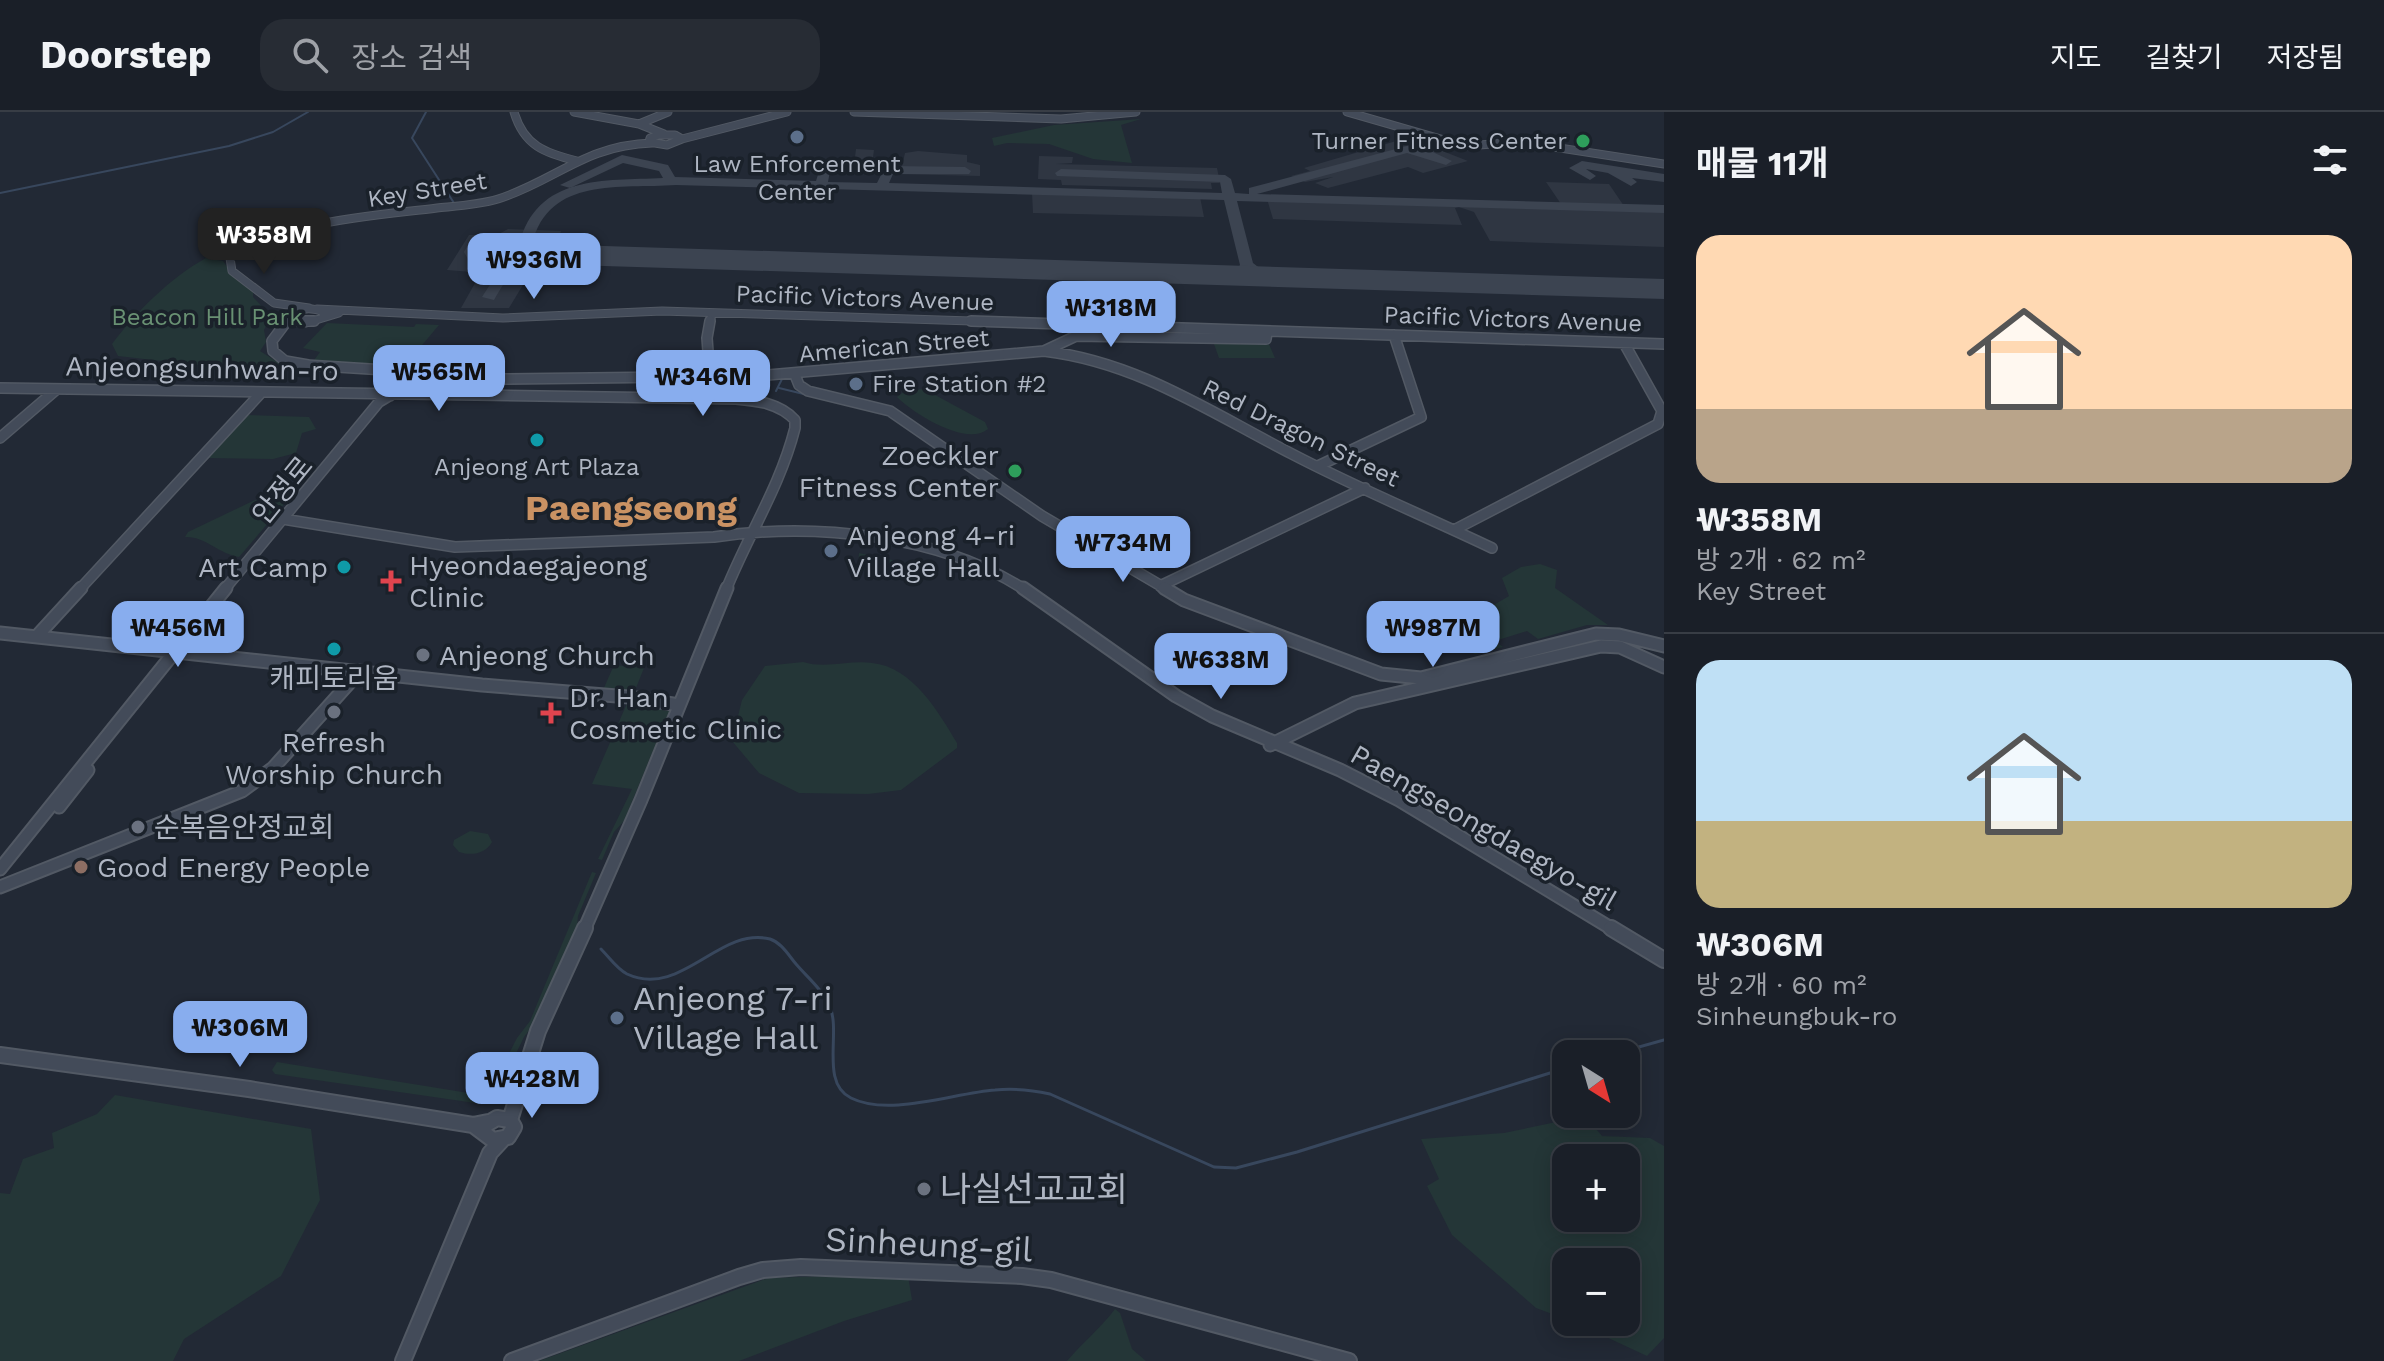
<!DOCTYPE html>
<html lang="ko">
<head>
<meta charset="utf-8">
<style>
  body { margin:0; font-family:"Work Sans","Noto Sans KR",sans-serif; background:#272c34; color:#f1f3f6; height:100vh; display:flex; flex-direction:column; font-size:30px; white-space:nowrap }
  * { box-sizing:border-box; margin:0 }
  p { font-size:26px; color:#9fa2a8 }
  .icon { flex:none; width:44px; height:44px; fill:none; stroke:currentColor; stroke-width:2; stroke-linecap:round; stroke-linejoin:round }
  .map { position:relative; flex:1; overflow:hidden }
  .sheet { display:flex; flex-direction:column; background:#1a1f28; width:720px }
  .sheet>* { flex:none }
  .needle { width:52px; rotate:143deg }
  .controls { position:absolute; left:1552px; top:928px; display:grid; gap:16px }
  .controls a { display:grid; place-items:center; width:88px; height:88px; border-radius:16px; background:#1a1f28; box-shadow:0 4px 20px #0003,0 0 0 2px #383d45; font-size:40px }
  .price { position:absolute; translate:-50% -68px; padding:0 18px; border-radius:16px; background:#88adee; color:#111; font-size:26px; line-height:52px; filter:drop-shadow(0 2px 4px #0008) }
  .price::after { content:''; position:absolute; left:50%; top:48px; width:24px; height:18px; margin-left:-12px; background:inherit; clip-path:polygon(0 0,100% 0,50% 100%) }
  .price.on { background:#222; color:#fff }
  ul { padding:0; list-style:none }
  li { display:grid; align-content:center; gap:16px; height:424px; padding:0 32px }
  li+li { border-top:2px solid #383d45 }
  li span { display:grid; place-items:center; height:248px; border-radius:24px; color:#555 }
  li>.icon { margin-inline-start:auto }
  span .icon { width:144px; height:144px; fill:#fffc; stroke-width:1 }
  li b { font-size:34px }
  h2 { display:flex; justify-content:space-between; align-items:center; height:96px; padding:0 32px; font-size:34px }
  header { display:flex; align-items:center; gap:48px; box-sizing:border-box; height:112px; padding:0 40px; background:#1a1f28; border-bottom:2px solid #383d45 }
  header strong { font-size:38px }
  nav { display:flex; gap:44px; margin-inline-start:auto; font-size:28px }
  .search { width:560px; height:72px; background:#272c34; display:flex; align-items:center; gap:20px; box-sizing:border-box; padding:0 28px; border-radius:24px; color:#9fa2a8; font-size:30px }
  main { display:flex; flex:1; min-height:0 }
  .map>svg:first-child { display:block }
</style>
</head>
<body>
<header>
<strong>Doorstep</strong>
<div class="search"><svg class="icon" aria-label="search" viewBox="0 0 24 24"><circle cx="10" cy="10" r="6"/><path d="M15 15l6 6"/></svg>장소 검색</div>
<nav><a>지도</a><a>길찾기</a><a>저장됨</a></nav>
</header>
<main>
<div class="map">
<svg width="1664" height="1249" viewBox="0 0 1664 1249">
  <rect width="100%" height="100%" fill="#222935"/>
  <path fill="#2f3642" d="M 1403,27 L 1417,29 L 1468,49 L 1423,61 L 1408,55 L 1328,76 L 1315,71 L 1333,65 L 1305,70 L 1291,64 L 1310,59 L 1304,56 Z
    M 856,37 L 874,38 L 872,53 L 902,54 L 905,41 L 918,39 L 967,43 L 967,50 L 980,53 L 980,64 L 853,61 Z
    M 1039,44 L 1073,45 L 1072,51 L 1056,52 L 1217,56 L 1220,71 L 1211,71 L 1212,77 L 1062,73 L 1061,68 L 1038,67 Z
    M 1546,70 L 1609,72 L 1624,94 L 1561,92 Z
    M 1032,81 L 1200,85 L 1204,105 L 1033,101 Z
    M 1267,87 L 1664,99 L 1664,135 L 1490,129 L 1474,100 L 1459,95 L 1455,96 L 1462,113 L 1273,107 Z
    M 508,117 L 561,119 L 558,127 L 567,133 L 607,136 L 600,154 L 559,152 L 532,158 L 509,196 L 461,196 L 479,164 L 472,160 L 447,158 L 469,123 L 497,123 Z"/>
  <path fill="#243637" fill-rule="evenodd" d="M 1141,7 L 1121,13 L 1132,51 L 1093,47 L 1049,32 L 1007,31 L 994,34 L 992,26 L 1054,13 Z
    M 206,146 L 223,149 L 232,162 L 253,177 L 253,185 L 271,204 L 264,218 L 266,230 L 260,239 L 279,251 L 314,255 L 249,259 L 118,244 L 112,232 C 137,199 170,166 206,146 Z
    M 327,211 L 414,215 L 416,212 L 439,213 L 402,257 L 312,251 L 320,240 L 303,236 Z
    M 1219,230 L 1268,230 L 1275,246 L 1219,246 L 1214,232 Z
    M 924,277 L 985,310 L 988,317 C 967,335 914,302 897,285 L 906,278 Z
    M 246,303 L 309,305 L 316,317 L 302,321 L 296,341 L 273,347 L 207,346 Z
    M 255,388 L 287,389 L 239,445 C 219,442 205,424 185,425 L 188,420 Z
    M 859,441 L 921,454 L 908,468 L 858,457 Z
    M 1540,452 L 1557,458 L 1555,476 L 1608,513 L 1587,513 L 1538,527 L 1527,519 L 1495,529 L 1503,535 L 1475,542 L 1449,532 L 1453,517 L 1509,484 L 1502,466 L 1521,455 Z
    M 803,550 C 826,557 849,548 872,551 C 913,555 939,601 957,631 L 957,636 L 901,678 L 868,682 L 799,681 L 759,661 L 732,629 L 742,588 L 765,554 Z
    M 614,553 L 644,556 L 634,581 L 603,578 Z
    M 628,589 L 671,596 L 624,709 L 614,720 L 602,748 L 598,747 L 632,677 L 592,672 Z
    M 470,719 L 488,722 L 492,730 C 485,742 472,744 459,740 L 453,733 L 454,728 Z
    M 592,760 L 596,761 L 578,804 L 576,822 L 537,908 L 524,925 L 495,985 L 482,992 L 275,962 L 272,958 L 277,950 L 487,984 L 517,926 L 530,909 Z
    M 115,983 L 311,1017 L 320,1088 L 281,1164 L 184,1227 L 173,1249 L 0,1249 L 0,1081 L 10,1082 L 23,1047 L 54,1036 L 52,1021 L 97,1002 Z
    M 1585,1004 L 1602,1024 L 1650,1026 L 1664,1034 L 1664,1226 L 1647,1244 L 1574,1210 L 1626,1210 L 1626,1150 L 1566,1150 L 1566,1207 L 1536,1196 L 1452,1123 L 1427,1074 L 1439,1067 L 1421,1027 L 1504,1021 ZM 1566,1046 L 1626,1046 L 1626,1106 L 1566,1106 Z
    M 831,1164 L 908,1164 L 912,1188 L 844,1209 L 739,1249 L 539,1249 L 768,1166 Z
    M 1115,1197 L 1120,1201 L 1132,1237 L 1146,1249 L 1067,1249 C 1082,1231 1101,1216 1115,1197 Z"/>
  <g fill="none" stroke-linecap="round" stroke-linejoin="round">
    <path stroke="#38475d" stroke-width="2" d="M 426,0 L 412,26 L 454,91
      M 0,81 L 229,34 L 273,20 L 308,0
      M 779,276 L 824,287
      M 776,279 L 782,267"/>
    <path stroke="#38475d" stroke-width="3" d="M 601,837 C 609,845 617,857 627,862 C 681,887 719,814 770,827 C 782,831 789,844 796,852 C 808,866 823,878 830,895 C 841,921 820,971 851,986 C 889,1005 954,981 995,978 C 1014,976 1032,978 1050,982 L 1214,1055 L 1236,1056 L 1297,1040 L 1566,956
      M 1614,942 L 1664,928"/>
    <path fill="#3c4451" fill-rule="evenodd" d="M 1407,34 L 1424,36 L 1452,49 L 1446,53 L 1407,41 L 1257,82 L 1664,93 L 1664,101 L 1237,89 L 1253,151 L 1262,158 L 1290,162 L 1290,168 C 1278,170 1258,167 1248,160 L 1241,164 L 1213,166 L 1213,160 L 1237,157 L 1240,153 L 1224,88 L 676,73 C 620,77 549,64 532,132 L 537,137 L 561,140 L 561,146 C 514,152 519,146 494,188 L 482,185 L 504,151 L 526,141 L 519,133 C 537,62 604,69 663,66 L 659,59 L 623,51 L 570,76 L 560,73 L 622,43 L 668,53 L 675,65 L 816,69 L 821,53 L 836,51 L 842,55 L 830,59 L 828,70 L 877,71 L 885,55 L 889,54 L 965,55 L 971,59 L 969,62 L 893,62 L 889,71 L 1222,81 L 1220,70 L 1057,64 L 1055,61 L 1061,57 L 1225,63 L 1231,67 L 1235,81 L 1249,82 L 1249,76 Z
      M 1582,49 L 1664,62 L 1664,70 L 1632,66 L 1637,70 L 1631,74 L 1608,61 L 1586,57 L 1596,64 L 1590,68 L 1569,56 Z"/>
    <path fill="#3c4451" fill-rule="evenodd" d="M 480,130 L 1664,167 L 1664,187 L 480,150 L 468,147 L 464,140 L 468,133 Z"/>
    <defs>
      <path id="secondary-far3" d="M 514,0 C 524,34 545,41 577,49
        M 574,0 L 639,12 L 664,22
        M 854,0 L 1061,7 L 1136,0
        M 1347,0 L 1465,34 L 1521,30 L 1664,52
        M 639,12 L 668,0
        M 659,23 L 675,23 L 682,27 L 667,33 L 649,30 L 650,26 Z
        M 682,27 L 787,0
        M 309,196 L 274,191 L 232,159 L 230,146 C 283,109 373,104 437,96 C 457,94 478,93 498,87 C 555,69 585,33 652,31
        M 317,197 L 503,206 L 662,199 L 1031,211
        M 323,205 L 324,200 C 311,195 299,195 289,205 L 306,211 L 339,201
        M 285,211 L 289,206
        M 710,211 L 712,201"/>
      <path id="secondary-far2" d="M 287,209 L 272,229 L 273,239 L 285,249 L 308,253
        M 295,209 L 314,209
        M 971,209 L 1664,232
        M 1044,239 C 1137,250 1210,300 1292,342 C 1357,376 1425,404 1492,436
        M 466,256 L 471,258 L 468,262 L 453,261 Z
        M 468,262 L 505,267 L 757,264 L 1044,239 L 1076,224 L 1266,227 L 1267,220
        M 795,263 L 799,273 L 808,279 L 890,299 L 1042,404 L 1168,478
        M 710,266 L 707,226 L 710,209
        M 0,276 L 736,287 C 758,289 779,291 795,308 L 795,316 C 780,375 748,423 726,478
        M 390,284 L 383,281 L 402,259
        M 0,326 L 57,277
        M 1318,354 L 1421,305 L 1394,223
        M 283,407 L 455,435 L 714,425 C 813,410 940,422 1025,478
        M 1454,418 L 1658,312 L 1662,299 L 1624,231
        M 1160,474 L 1365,376
        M 79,478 L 260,282
        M 224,478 L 379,290 L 409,272 L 417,260 L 306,253"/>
      <path id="secondary-far1" d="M 1023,476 L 1176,584 L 1212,604 L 1340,658 L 1399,688 L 1614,818
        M 1164,476 L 1184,488 L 1381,562 L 1421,566 L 1596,522 L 1619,523 L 1664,534
        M 0,521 L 482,573 L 629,585 L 679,593
        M 37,524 L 81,476
        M 1270,633 L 1355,591 L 1601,534 L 1620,535 L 1664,555
        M 59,695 L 88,658
        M 0,757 L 226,476
        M 0,775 L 242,679 L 273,656 L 360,559
        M 584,818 L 641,688 L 727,476"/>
      <path id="secondary" d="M 1611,816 L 1664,848
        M 0,943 L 249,977 L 473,1013 L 488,1010
        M 510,1008 L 538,919 L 585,816
        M 473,1013 L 493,1028 L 508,1025 L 514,1015 L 510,1008 L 497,1006 L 485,1013 L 484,1021
        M 403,1249 L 490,1041 L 503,1027
        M 512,1249 L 739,1165 L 763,1158 L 801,1155 L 1022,1164 L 1051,1168 L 1349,1249"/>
    </defs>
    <use href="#secondary-far3" stroke="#525964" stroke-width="9"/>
    <use href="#secondary-far2" stroke="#525964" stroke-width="12"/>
    <use href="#secondary-far1" stroke="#525964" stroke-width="15"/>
    <use href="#secondary" stroke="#525964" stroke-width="18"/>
    <use href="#secondary-far3" stroke="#434b59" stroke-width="7"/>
    <use href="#secondary-far2" stroke="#434b59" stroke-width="9"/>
    <use href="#secondary-far1" stroke="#434b59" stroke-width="11"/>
    <use href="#secondary" stroke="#434b59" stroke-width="14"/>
  </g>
  <g fill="#5c6f8a" stroke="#1a212a" stroke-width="3">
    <circle cx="797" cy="25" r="8"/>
    <circle cx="856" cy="272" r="8"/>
    <circle cx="831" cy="439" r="8"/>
    <circle cx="617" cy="906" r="8"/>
  </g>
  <g fill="#2e9e5b" stroke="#1a212a" stroke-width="3">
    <circle cx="1583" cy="29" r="8"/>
    <circle cx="1015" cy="359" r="8"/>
  </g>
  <g fill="#0f9aa8" stroke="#1a212a" stroke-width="3">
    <circle cx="537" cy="328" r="8"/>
    <circle cx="344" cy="455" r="8"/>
    <circle cx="334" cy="537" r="8"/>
  </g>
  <g fill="#e0444e" stroke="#1a212a" stroke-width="3">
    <path d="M387 457h8v8h8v8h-8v8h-8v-8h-8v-8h8z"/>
    <path d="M547 589h8v8h8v8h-8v8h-8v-8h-8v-8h8z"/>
  </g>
  <g fill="#6b7280" stroke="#1a212a" stroke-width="3">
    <circle cx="423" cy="543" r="8"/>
    <circle cx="334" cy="600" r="8"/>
    <circle cx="138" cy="715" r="8"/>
    <circle cx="924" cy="1077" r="8"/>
  </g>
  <circle fill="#8d6e63" stroke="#1a212a" stroke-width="3" cx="81" cy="755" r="8"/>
  <g text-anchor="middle" stroke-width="7" stroke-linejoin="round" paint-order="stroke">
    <g font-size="24" fill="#afb6c3" stroke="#1a212a">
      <text x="1567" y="37" text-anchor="end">Turner Fitness Center</text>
      <text x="797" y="60">Law Enforcement<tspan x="797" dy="28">Center</tspan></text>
      <text x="872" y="280" text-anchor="start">Fire Station #2</text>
      <text x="537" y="363">Anjeong Art Plaza</text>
    </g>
    <g font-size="24" fill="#afb6c3" stroke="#1a212a">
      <text transform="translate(427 78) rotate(-9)" y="8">Key Street</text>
      <text transform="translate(865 186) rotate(2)" y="8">Pacific Victors Avenue</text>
      <text transform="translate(1513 207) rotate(2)" y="8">Pacific Victors Avenue</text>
      <text transform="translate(894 234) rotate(-5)" y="8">American Street</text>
      <text transform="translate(1301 321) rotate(26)" y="8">Red Dragon Street</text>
    </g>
    <g font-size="24" fill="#699173" stroke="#1a212a">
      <text x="207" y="213">Beacon Hill Park</text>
    </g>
    <g font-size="28" fill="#afb6c3" stroke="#1a212a">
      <text transform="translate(202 256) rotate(1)" y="10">Anjeongsunhwan-ro</text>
      <text transform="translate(282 378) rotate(-51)" y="10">안정로</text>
      <text transform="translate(1484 715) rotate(30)" y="10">Paengseongdaegyo-gil</text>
    </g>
    <g font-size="28" fill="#afb6c3" stroke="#1a212a" text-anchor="start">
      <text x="999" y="353" text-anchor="end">Zoeckler<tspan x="999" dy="32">Fitness Center</tspan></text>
      <text x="847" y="433">Anjeong 4-ri<tspan x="847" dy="32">Village Hall</tspan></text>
      <text x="409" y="463">Hyeondaegajeong<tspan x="409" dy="32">Clinic</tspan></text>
      <text x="328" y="465" text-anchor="end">Art Camp</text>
      <text x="439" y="553">Anjeong Church</text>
      <text x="334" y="576" text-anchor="middle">캐피토리움</text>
      <text x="569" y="595">Dr. Han<tspan x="569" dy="32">Cosmetic Clinic</tspan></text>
      <text x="334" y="640" text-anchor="middle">Refresh<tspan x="334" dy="32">Worship Church</tspan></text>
      <text x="154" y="725">순복음안정교회</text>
      <text x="97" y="765">Good Energy People</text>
    </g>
    <g font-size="34" fill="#afb6c3" stroke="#1a212a" text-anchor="start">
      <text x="633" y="898">Anjeong 7-ri<tspan x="633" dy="39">Village Hall</tspan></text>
      <text x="940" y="1089">나실선교교회</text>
    </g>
    <g font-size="34" fill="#afb6c3" stroke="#1a212a">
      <text transform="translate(929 1132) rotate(3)" y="12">Sinheung-gil</text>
    </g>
    <g font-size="36" font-weight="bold" fill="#ca9263" stroke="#1a212a">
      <text x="631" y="408">Paengseong</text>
    </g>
  </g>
</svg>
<div class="controls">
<a><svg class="needle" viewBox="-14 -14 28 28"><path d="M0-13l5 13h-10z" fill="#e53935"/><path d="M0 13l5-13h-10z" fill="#9fa2a8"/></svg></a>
<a>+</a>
<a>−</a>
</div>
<b class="price on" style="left:264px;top:164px">₩358M</b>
<b class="price" style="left:534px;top:189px">₩936M</b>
<b class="price" style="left:1111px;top:237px">₩318M</b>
<b class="price" style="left:439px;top:301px">₩565M</b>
<b class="price" style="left:703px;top:306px">₩346M</b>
<b class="price" style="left:1123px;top:472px">₩734M</b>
<b class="price" style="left:178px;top:557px">₩456M</b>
<b class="price" style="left:1433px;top:557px">₩987M</b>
<b class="price" style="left:1221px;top:589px">₩638M</b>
<b class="price" style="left:240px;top:957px">₩306M</b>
<b class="price" style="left:532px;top:1008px">₩428M</b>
</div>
<section class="sheet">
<h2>매물 11개<svg class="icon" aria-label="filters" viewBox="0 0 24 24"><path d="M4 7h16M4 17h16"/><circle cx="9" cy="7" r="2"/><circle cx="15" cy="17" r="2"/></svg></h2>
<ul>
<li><span style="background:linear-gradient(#ffd9b3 70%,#b9a48a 0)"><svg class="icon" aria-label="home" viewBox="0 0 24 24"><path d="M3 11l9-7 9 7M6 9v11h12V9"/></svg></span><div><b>₩358M</b><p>방 2개 · 62 m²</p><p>Key Street</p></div></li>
<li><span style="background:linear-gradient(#bfe0f5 65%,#c2b280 0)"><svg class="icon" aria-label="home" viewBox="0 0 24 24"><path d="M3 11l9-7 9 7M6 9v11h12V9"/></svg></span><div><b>₩306M</b><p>방 2개 · 60 m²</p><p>Sinheungbuk-ro</p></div></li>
</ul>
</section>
</main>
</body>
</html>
